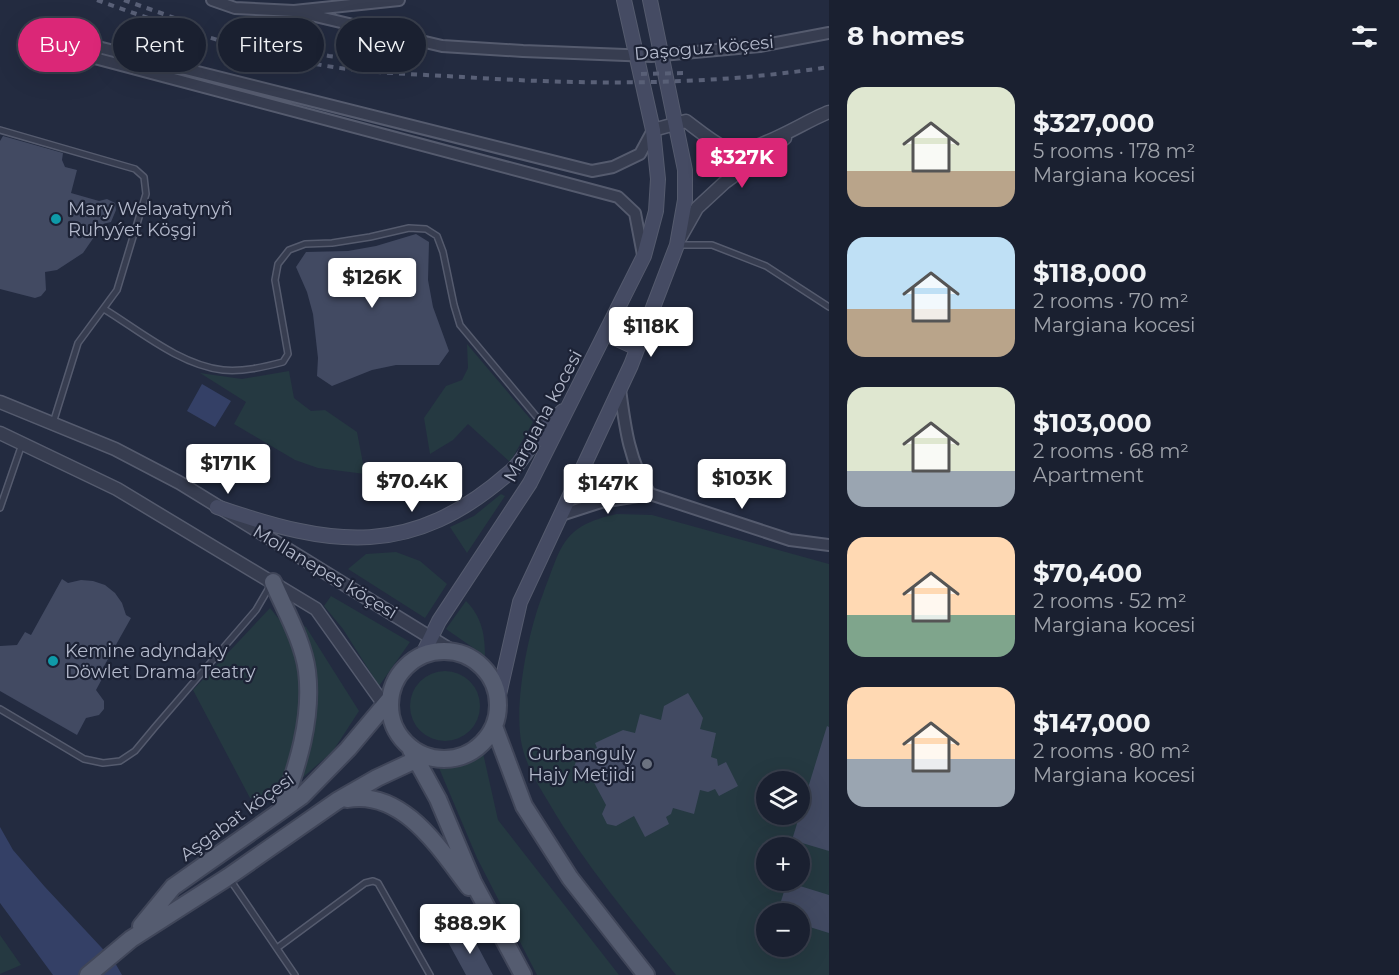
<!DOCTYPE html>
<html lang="en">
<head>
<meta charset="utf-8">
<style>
  body { margin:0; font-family:Montserrat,sans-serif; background:#232838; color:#f1f3f6; height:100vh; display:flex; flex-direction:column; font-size:22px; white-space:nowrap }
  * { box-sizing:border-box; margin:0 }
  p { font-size:20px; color:#9fa3ab }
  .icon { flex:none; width:33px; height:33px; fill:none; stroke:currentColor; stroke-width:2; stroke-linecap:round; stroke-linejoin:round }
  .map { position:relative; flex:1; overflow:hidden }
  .panel { display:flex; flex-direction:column; background:#1a2030; width:570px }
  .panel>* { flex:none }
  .guide { position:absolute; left:18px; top:18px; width:570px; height:54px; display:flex; gap:12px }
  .buttons { position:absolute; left:756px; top:771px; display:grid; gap:12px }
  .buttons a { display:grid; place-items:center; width:54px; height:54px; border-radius:50%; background:#1a2030; box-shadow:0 6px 24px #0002,0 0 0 2px #383e4c; font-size:30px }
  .price { position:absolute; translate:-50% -51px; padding:0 14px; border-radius:6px; background:#fff; color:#222; font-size:20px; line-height:39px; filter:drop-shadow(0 2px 3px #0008) }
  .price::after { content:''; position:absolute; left:50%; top:36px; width:18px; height:14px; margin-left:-9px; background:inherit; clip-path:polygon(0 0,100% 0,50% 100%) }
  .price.active { background:#db2777; color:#fff }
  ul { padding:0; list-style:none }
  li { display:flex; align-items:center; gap:18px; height:150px; padding:0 18px }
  li span { display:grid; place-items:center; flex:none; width:168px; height:120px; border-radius:18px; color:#555 }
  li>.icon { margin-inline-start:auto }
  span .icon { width:72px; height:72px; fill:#fffc; stroke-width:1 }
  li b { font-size:26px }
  h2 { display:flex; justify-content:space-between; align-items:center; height:72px; padding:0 18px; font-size:26px }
  .chip { padding:0 21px; border-radius:27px; background:#1a2030; box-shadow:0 6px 24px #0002,0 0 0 2px #383e4c; font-size:21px; line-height:54px }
  .chip.active { background:#db2777; color:#fff }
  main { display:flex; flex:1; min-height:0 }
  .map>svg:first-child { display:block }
</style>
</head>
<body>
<main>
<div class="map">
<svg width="829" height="975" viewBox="0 0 829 975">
  <rect width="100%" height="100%" fill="#232b40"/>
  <path fill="#253941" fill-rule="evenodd" d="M 467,344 L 533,422 L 510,462 L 468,424 L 453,440 L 430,454 L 424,418 L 446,386 L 462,380 L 468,368 Z
    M 289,371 L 294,398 L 311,411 L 325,410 L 357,432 L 365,474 L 318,468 L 295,460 L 234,424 L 246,402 L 200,373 L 242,379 Z
    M 501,494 L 505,496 L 467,553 L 450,527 L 474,516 Z
    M 617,514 L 652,515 L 829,564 L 829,975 L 676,975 C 631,919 585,865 549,803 C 538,785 527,767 522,746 C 513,707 528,631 543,594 C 562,546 561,526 617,514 ZM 766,782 L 800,782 L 800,814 L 766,814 ZM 766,848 L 800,848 L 800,880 L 766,880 ZM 766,914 L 800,914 L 800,946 L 766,946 Z
    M 396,552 L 420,561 L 447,584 L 425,618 L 348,569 L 366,554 Z
    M 331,596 L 410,642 L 379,686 L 343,629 L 324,606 Z
    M 466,601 C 482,617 485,635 485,656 L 446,629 Z
    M 270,608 L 287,629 L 296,662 L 304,703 L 295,752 L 274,801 L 250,798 L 193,690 Z
    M 294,621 L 306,627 L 359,711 L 333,751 L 300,780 L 313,738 L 315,713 Z
    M410 706a35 35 0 1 1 70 0a35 35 0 1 1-70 0Z
    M 483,753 L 498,820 L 619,975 L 537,975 L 477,858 L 439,768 L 468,764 Z
    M 0,935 L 21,965 L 0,974 Z"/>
  <path fill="#344066" d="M 202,384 L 231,401 L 215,427 L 187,411 Z
    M 0,827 L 13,850 L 45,887 L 114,961 L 122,975 L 53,975 L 0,903 Z"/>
  <path fill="#424a62" d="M 3,136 L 63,153 L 62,160 L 65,167 L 77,170 L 71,193 L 99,201 L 107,199 L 115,203 L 116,210 L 111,222 L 103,224 L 83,253 L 57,270 L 45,272 L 46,290 L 41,296 L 35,298 L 0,289 L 0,141 Z
    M 416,234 L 429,242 L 428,280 L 433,307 L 449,351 L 439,365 L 396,365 L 372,370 L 332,386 L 317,376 L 318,358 L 313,314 L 307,292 L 296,267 L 306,252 L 348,251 L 376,246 Z
    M 62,579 L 68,583 L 81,580 L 93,581 L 105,585 L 115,593 L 122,603 L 126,615 L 131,618 L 99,675 L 103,677 L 96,690 L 104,701 L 104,709 L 99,715 L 86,718 L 77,735 L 0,691 L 0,646 L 17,645 L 25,632 L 31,635 Z
    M 688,693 L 703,718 L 700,729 L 716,733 L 711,757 L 717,759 L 718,766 L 726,762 L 738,786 L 719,796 L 715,789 L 708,792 L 700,790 L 694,814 L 673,808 L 671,814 L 666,817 L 669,824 L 645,837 L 634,816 L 616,826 L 607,824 L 602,814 L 606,805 L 592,779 L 580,778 L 574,767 L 578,756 L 597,748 L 595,743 L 623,730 L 635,733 L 640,714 L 661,720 L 664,706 Z
    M 827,726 L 829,727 L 829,851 L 792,840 Z
    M 787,882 L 829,895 L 829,933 L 800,924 L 800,914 L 777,914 Z
    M 469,930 L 493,975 L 466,975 L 448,942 Z"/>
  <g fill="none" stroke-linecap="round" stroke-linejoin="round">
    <defs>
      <path id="service" d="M 0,130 L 135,169 L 144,177 L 146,194 L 117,290 L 78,343 L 53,423
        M 678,245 L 712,245 L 766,266 L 829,307
        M 104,309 C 140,331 180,365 223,370 C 243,372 264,367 283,362 L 288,354 L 275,280 L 278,264 L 289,250 L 305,244 L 332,243 L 370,237 L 409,228 L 426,229 L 437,236 L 443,252 L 454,305 L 460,325 L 546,428
        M 0,508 L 22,444
        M 0,709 L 84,759 L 103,763 L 120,761 L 135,751 L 155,727 L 256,610 L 270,586
        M 229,878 L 295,975
        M 277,948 L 365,883 L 373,881 L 378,883 L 430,975"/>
      <path id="minor" d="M 212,0 L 235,8 L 294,11 L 399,0
        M 294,11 L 442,46 L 523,51 L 651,56 L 760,46 L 829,33
        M 643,255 L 635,213 L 618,197 L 87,56 L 89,48 L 98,47 L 592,171 L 613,167 L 640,154 L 653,130
        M 620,389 C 625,427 629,461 650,494
        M 561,515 L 601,502 L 650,494 L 790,540 L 829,545"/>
      <path id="tertiary" d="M 653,130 L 686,121 C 698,130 711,141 725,148 C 750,159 804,121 829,112
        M 680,238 L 697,208 L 724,183 L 785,138
        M 0,402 L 115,449 L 180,483 L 454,652
        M 0,433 L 117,489 L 316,609 L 390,713"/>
      <path id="secondary" d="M 606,334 L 637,348
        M 217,507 C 333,547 411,559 510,472 C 519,465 525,453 533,444 C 542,432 552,421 563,411
        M 422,656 L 439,621 L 530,483 L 644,256 L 656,211 L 658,179 L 653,130 L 624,0
        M 498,699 L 520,602 L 631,365 L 677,245 L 685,200 L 685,170 L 650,0"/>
      <path id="primary" d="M 273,582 C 285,610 303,641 307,671 C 313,719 297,766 282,810
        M390 705a54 54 0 1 1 108 0a54 54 0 1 1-108 0Z
        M 494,726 L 524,806 L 570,878 L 646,975
        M 411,750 L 438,799 L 473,882 L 523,975
        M 347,799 C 403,789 439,848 469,887
        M 141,926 L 173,887 L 302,796 L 348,749 L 390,699
        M 88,975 L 131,939 L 228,877 L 337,801 L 377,778 L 424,756"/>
    </defs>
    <use href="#service" stroke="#555b6e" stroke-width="8"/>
    <use href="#minor" stroke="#555b6e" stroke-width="14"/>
    <use href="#tertiary" stroke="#555b6e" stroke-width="15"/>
    <use href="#secondary" stroke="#555b6e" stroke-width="16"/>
    <use href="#primary" stroke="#404659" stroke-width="20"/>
    <use href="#service" stroke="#373d50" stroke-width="5"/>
    <use href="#minor" stroke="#373d50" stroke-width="10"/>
    <use href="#tertiary" stroke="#373d50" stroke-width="12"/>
    <use href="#secondary" stroke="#454b63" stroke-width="14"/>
    <use href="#primary" stroke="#555c70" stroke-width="16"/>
    <path stroke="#596077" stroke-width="4" stroke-dasharray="6 6" stroke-linecap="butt" d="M 97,0 C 166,25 237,48 310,63 C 360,73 412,74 463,77 C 586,85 707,86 829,67
      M 124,0 L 189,23
      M 268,44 L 329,56 L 407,65
      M 641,74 L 683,73"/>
  </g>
  <g fill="#0f9aa8" stroke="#1c2235" stroke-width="2">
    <circle cx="56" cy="219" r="6"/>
    <circle cx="53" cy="661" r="6"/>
  </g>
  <circle fill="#6b7280" stroke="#1c2235" stroke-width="2" cx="647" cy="764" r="6"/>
  <g text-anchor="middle" stroke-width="4.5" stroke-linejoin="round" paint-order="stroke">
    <g font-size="18" fill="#b3b9cb" stroke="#1c2235">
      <text transform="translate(704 48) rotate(-5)" y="6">Daşoguz köçesi</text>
      <text transform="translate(543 416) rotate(-62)" y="6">Margiana kocesi</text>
      <text transform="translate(325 572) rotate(31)" y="6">Mollanepes köçesi</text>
      <text transform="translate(237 817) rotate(-36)" y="6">Aşgabat köçesi</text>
    </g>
    <g font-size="18" fill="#b3b9cb" stroke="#1c2235" text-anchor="start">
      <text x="68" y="215">Mary Welayatynyň<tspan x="68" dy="21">Ruhyýet Köşgi</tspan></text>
      <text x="65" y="657">Kemine adyndaky<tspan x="65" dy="21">Döwlet Drama Teatry</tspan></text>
      <text x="635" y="760" text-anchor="end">Gurbanguly<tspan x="635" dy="21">Hajy Metjidi</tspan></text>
    </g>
  </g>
</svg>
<div class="buttons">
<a><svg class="icon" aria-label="layers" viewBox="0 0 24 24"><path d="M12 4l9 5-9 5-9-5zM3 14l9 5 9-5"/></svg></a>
<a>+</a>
<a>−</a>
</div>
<b class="price active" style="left:742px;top:189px">$327K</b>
<b class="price" style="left:372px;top:309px">$126K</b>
<b class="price" style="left:651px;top:358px">$118K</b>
<b class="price" style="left:228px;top:495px">$171K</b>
<b class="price" style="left:742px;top:510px">$103K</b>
<b class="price" style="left:412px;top:513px">$70.4K</b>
<b class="price" style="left:608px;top:515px">$147K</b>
<b class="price" style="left:470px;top:955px">$88.9K</b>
<div class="guide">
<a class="chip active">Buy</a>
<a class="chip">Rent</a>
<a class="chip">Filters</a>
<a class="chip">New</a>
</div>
</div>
<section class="panel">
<h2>8 homes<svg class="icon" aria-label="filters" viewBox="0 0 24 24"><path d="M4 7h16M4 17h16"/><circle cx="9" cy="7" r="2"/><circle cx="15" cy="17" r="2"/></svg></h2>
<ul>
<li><span style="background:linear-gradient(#dfe7d0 70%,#b9a48a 0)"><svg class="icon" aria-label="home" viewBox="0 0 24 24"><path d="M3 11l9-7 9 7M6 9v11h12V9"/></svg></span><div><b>$327,000</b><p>5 rooms · 178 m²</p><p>Margiana kocesi</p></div></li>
<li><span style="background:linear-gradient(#bfe0f5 60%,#b9a48a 0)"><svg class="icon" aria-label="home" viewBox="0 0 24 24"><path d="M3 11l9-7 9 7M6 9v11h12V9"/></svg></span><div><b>$118,000</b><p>2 rooms · 70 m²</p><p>Margiana kocesi</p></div></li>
<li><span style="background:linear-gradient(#dfe7d0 70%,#9aa5b1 0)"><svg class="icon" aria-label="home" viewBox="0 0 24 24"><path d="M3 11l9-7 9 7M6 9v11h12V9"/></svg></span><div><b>$103,000</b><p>2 rooms · 68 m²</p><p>Apartment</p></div></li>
<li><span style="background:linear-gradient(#ffd9b3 65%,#7fa58c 0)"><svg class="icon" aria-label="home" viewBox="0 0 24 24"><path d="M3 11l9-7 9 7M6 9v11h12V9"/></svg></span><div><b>$70,400</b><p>2 rooms · 52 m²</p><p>Margiana kocesi</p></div></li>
<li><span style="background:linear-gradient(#ffd9b3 60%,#9aa5b1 0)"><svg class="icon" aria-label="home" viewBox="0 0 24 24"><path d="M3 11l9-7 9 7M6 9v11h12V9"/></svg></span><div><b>$147,000</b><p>2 rooms · 80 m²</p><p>Margiana kocesi</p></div></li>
</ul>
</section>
</main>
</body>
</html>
